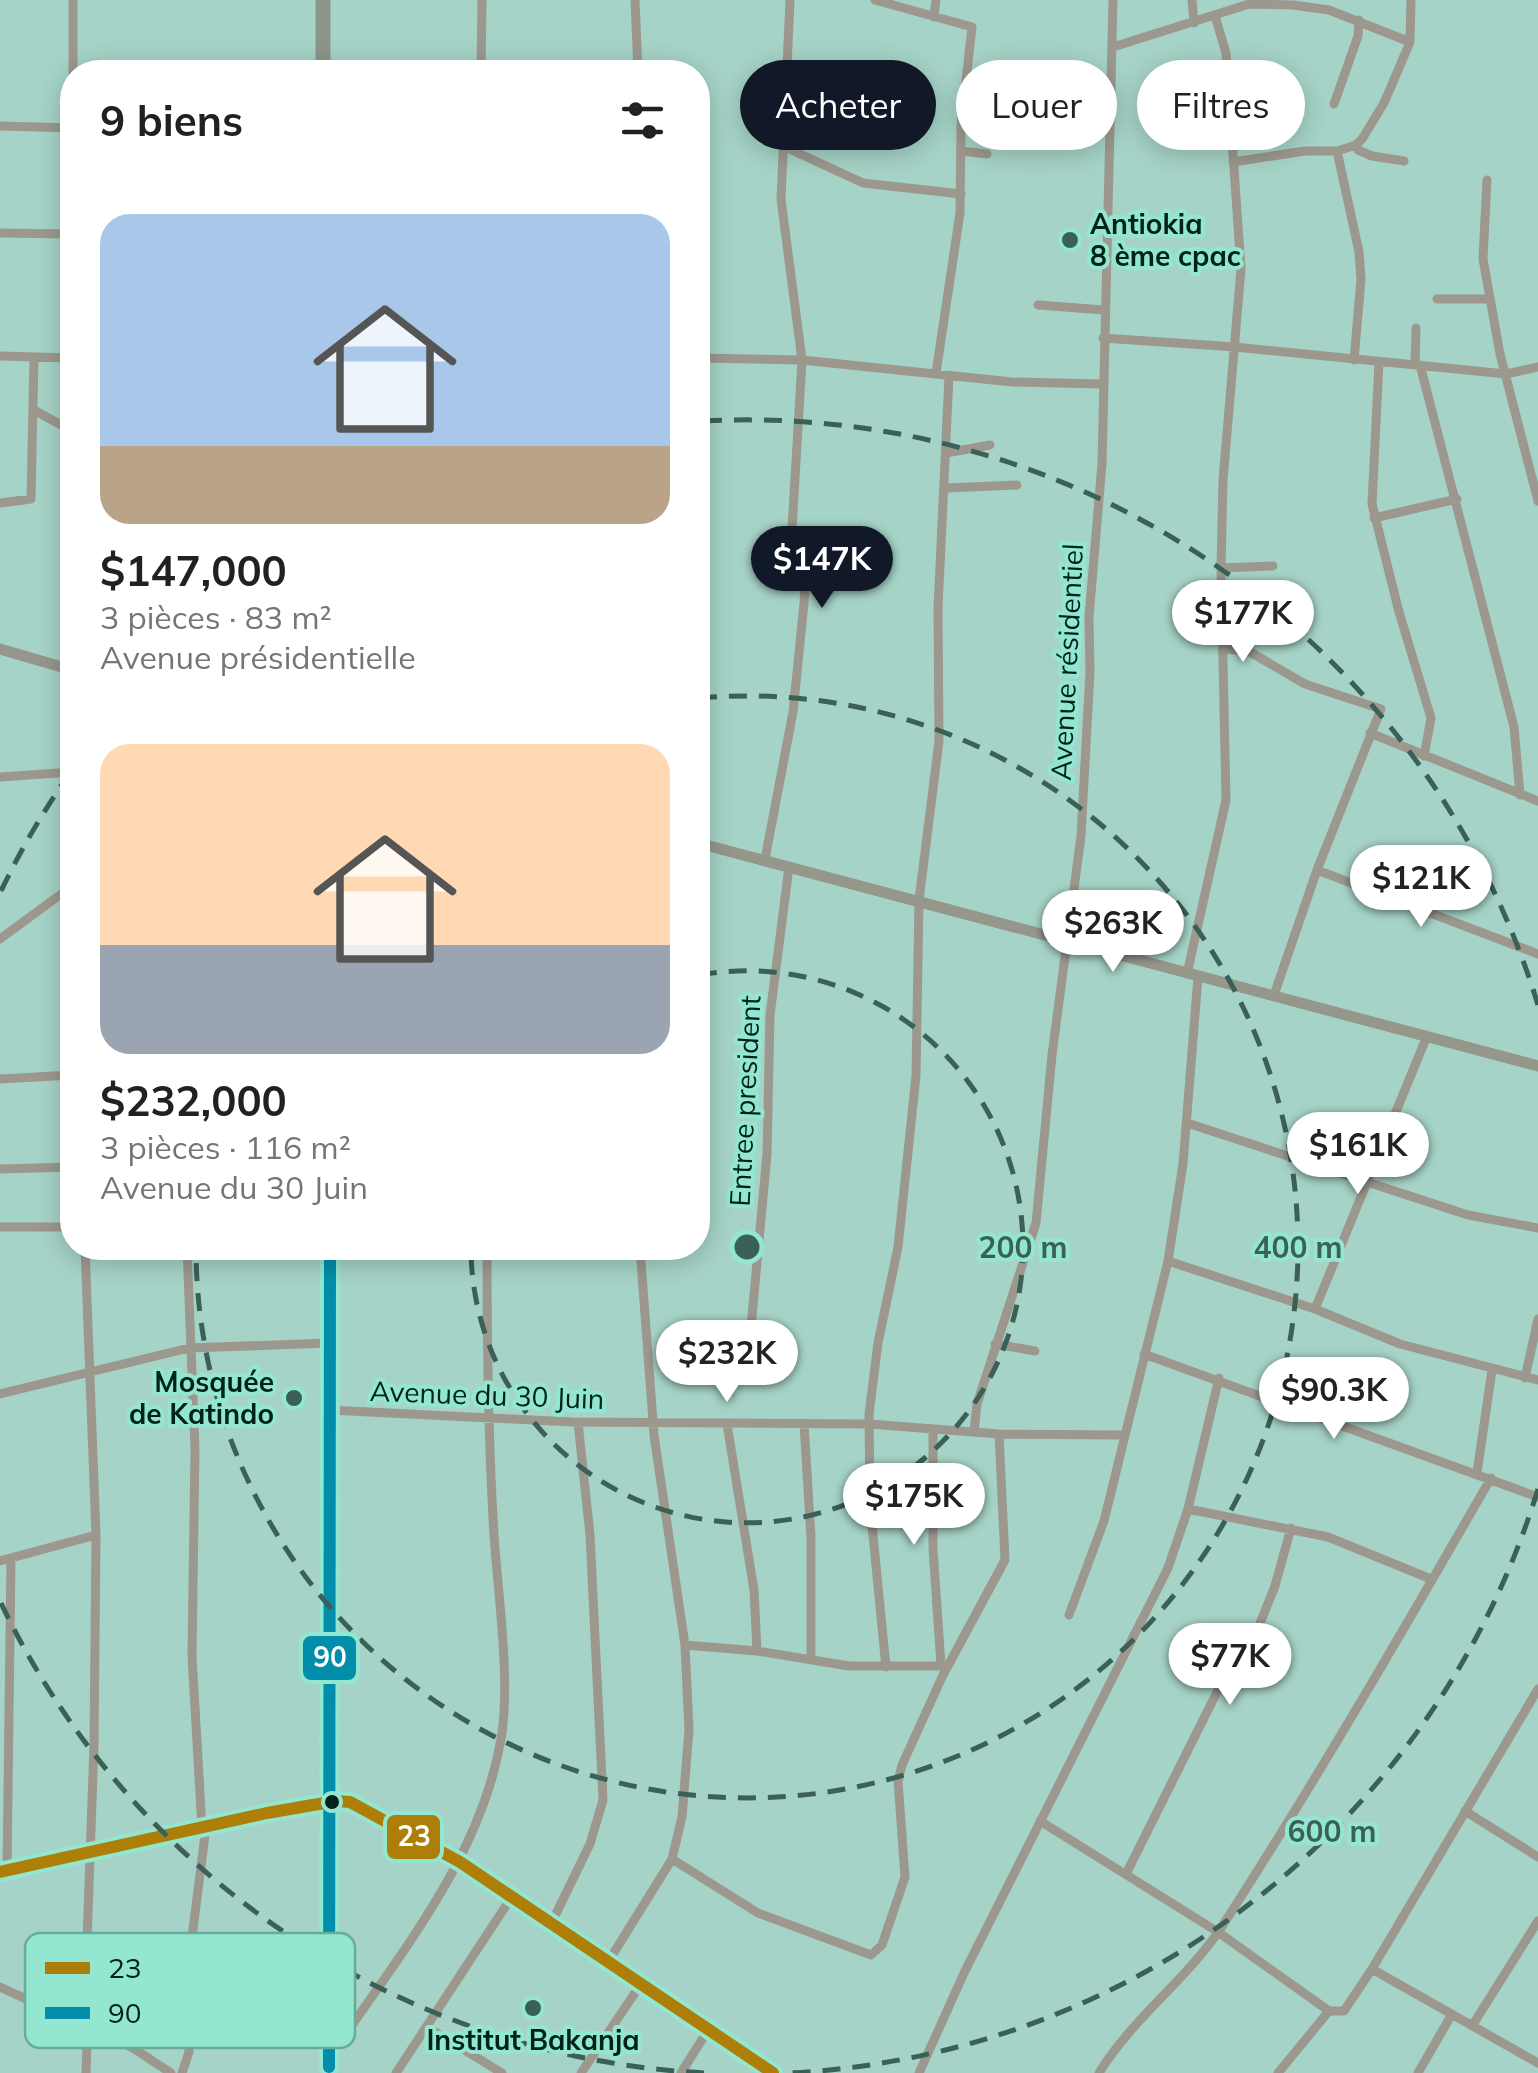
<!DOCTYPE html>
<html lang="fr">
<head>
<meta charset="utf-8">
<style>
  body { margin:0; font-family:Mulish,sans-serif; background:#f2f2f2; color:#202124; height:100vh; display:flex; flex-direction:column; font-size:38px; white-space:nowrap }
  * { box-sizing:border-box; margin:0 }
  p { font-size:32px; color:#757577 }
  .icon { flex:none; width:55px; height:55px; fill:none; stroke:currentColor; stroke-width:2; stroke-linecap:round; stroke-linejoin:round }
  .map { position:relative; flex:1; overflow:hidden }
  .side { position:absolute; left:60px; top:60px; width:650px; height:1200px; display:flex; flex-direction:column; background:#fff; border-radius:40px; box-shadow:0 5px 25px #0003 }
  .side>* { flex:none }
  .hud { position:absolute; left:740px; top:60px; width:648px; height:90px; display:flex; gap:20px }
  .price { position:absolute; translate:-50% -85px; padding:0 22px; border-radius:35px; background:#fff; color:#222; font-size:32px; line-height:65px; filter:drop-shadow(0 2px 5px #0008) }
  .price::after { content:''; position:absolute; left:50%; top:60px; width:30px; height:22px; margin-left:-15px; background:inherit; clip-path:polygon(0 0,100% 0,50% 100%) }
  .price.selected { background:#111827; color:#fff }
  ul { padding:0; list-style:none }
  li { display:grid; align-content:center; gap:20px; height:530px; padding:0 40px }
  li span { display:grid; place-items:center; height:310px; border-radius:30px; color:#555 }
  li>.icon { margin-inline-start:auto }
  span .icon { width:180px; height:180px; fill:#fffc; stroke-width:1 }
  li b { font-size:42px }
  h2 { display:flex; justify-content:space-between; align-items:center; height:120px; padding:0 40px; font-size:42px }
  .tag { padding:0 35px; border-radius:45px; background:#fff; box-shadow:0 5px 25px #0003; font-size:35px; line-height:90px }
  .tag.selected { background:#111827; color:#fff }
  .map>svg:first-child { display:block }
</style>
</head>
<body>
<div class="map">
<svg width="1538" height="2073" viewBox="0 0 1538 2073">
  <rect width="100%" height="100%" fill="#a6d3c7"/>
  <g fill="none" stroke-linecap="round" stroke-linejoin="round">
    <path stroke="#9c988e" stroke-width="9" d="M 635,0 L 638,72
      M 875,0 L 972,27 L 961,125 L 960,213 L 936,373
      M 1192,0 L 1194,23
      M 934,17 L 936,0
      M 1113,47 L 1249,4 L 1293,5 L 1329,10 L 1410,42
      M 73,72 L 73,0
      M 481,72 L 482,0
      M 72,83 L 72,249
      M 1334,104 L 1358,36 L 1359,20
      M 0,126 L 72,128
      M 1356,145 L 1358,150 L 1372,156 L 1404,161
      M 783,146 L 863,183 L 961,194
      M 961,151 L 987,154
      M 1233,162 L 1305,151 L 1337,151
      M 1487,180 L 1483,259 L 1500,354 L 1538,501
      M 0,233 L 72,234
      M 1437,299 L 1489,299
      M 1038,305 L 1104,310
      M 1103,338 L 1235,347 L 1506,374 L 1538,367
      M 0,356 L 72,358
      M 698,358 L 802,360 L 1012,382 L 1102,384
      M 1354,360 L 1361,279 L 1359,252 L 1337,151 L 1356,145 L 1362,139 L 1384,103 L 1410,42 L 1411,0
      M 1379,363 L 1372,504 L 1399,612 L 1431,718 L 1424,756
      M 1415,365 L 1416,328
      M 1420,365 L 1514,727 L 1520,795
      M 34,410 L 72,431
      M 946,453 L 990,445
      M 946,488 L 1017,485
      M 0,503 L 31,499 L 34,357
      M 1374,518 L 1457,499
      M 1221,568 L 1273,566
      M 1224,648 L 1250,652 L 1305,684 L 1381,709 L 1317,870 L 1274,995
      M 1370,733 L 1538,801
      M 0,777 L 72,772
      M 765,859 L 793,712 L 804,603 L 806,568 L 791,546 L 802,360 L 781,199 L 790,0
      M 1317,870 L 1538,954
      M 0,939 L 72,886
      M 1187,974 L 1226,800 L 1221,568 L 1223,480 L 1241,269 L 1226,53 L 1215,16
      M 0,1079 L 72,1075
      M 1187,1123 L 1468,1215 L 1538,1228
      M 0,1169 L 72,1167
      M 0,1227 L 72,1227
      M 85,1248 L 96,1535 L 94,1745 L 84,2026 L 87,2043 L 86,2073
      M 187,1248 L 195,1449 L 192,1656 L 202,1828
      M 1168,1261 L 1315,1309 L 1400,1344 L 1538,1380
      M 1315,1309 L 1427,1036
      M 750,1338 L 767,1154 L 770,1015 L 789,867
      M 995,1344 L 1035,1351
      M 1144,1354 L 1538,1497
      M 1525,1378 L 1538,1319
      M 0,1394 L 189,1348 L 330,1343
      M 329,1410 L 572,1422 L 869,1424 L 999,1434 L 1123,1435
      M 727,1424 L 754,1590 L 757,1651
      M 804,1424 L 811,1537 L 811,1660
      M 933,1429 L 933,1549 L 941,1665
      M 974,1432 L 977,1404 L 1036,1223 L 1052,1055 L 1081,836 L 1090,672 L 1089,617 L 1102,464 L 1113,0
      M 1477,1473 L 1492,1370
      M 1188,1509 L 1328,1537 L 1431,1579
      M 0,1561 L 96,1535
      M 1069,1615 L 1104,1521 L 1168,1261 L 1183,1164 L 1198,977
      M 685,1645 L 757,1651 L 849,1666 L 948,1666
      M 886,1667 L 870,1505 L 869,1414 L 878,1343 L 898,1247 L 916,1076 L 919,900 L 939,741 L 938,608 L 949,376
      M 1465,1811 L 1538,1857
      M 1040,1821 L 1218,1932 L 1329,2011 L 1344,2011 L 1372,1969 L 1538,1689
      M 672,1859 L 758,1913 L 871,1955 L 882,1945 L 905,1877 L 898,1781 L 902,1765 L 943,1675 L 1005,1560 L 999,1434
      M 7,1870 L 11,1558
      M 1126,1874 L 1225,1676 L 1255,1636 L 1275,1586 L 1291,1528
      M 551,1924 L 590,1844 L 603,1800 L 590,1535 L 578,1422
      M 608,1962 L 672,1859 L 682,1817 L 689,1730 L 685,1645 L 654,1435 L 640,1248
      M 1372,1969 L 1538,2063
      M 0,1987 L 133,2048 L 171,2073
      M 1472,2026 L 1538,1921
      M 427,2027 L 502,2073
      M 331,2048 L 348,2031 C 410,1941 482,1850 501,1739 C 511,1682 498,1595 494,1535 C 488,1439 487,1344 487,1248
      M 182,2073 L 189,2052 L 188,1969 L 206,1827
      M 396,2073 L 511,1898
      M 581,2073 L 641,1984
      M 681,2073 L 708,2030
      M 919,2073 L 964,1973 L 1168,1568 L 1188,1509 L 1219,1378
      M 1099,2073 C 1132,2019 1186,1980 1221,1928 C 1316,1781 1404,1629 1491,1478
      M 1278,2073 L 1329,2011
      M 1418,2073 L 1452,2014"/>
    <path stroke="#95978b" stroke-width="11" d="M 0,649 L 72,670
      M 698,843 L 1538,1066
      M 0,1872 L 267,1813 L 336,1801 L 350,1802 L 460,1862 L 773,2073"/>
    <path stroke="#8c958b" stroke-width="15" d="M 323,72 L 323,0
      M 329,2073 L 330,1248"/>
    <defs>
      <path id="bus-1" d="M 0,1872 L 267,1813 L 336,1801 L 350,1802 L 460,1862 L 773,2073"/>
      <path id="bus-2" d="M 329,2067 L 330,1248"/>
    </defs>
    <use href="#bus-1" stroke="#93e6d0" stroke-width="20"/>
    <use href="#bus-2" stroke="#93e6d0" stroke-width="20"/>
    <use href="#bus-1" stroke="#ad7e08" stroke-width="12"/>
    <use href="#bus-2" stroke="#008eaa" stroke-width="12"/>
  </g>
  <g fill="none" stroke="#3a6057" stroke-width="5" stroke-dasharray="18 12">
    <path d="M699 975A276 276 0 1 1 471 1249"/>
    <path d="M699 698A551 551 0 1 1 196 1252"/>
    <path d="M1538 1489A827 827 0 0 1 790 2073M704 2073A827 827 0 0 1 1 1603M1 891A827 827 0 0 1 70 773M704 421A827 827 0 0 1 1538 1005"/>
  </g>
  <g fill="#3a6057" stroke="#93e6d0" stroke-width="4">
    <circle cx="1070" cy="240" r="10"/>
    <circle cx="294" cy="1398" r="10"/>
    <circle cx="533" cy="2008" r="10"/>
  </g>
  <circle fill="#00221b" stroke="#93e6d0" stroke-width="4" cx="332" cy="1802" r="9"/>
  <g text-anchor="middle" stroke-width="8" stroke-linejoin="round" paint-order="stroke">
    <g font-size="28" font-weight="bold" fill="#00221b" stroke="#93e6d0" text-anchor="start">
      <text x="1090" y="234">Antiokia<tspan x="1090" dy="32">8 ème cpac</tspan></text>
      <text x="274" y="1392" text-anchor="end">Mosquée<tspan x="274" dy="32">de Katindo</tspan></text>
      <text x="533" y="2050" text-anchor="middle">Institut Bakanja</text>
    </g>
    <g font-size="28" fill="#00221b" stroke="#93e6d0">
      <text transform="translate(1067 662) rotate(-87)" y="10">Avenue résidentiel</text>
      <text transform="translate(745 1101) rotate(-87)" y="10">Entree president</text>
      <text transform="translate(487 1395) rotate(2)" y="10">Avenue du 30 Juin</text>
    </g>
  </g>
  <rect x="25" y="1933" width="330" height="115" rx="15" fill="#93e6d0" stroke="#67ab9a" stroke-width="2.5"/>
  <rect x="45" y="1962" width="45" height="12" fill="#ad7e08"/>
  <rect x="45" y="2007" width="45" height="12" fill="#008eaa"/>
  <g font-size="28" fill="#00221b">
    <text x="108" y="1978">23</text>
    <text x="108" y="2023">90</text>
  </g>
  <circle cx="747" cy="1247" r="15" fill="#3a6057" stroke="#93e6d0" stroke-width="5"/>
  <g font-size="30" text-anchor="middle" font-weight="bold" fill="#3a6057" stroke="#93e6d0" stroke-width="8" stroke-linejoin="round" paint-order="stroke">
    <text x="1023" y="1258">200 m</text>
    <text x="1298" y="1258">400 m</text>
    <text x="1332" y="1842">600 m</text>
  </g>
  <g stroke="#93e6d0" stroke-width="4">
    <rect x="301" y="1634" width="57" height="48" rx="10" fill="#008eaa"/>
    <rect x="385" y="1813" width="57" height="48" rx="10" fill="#ad7e08"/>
  </g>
  <g font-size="28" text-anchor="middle" font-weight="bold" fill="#fff">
    <text x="330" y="1667">90</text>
    <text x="414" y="1846">23</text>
  </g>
</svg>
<b class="price selected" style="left:822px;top:611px">$147K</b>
<b class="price" style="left:1243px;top:665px">$177K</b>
<b class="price" style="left:1421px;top:930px">$121K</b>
<b class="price" style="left:1113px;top:975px">$263K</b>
<b class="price" style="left:1358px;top:1197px">$161K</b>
<b class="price" style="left:727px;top:1405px">$232K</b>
<b class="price" style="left:1334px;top:1442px">$90.3K</b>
<b class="price" style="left:914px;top:1548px">$175K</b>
<b class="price" style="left:1230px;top:1708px">$77K</b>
<div class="hud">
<a class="tag selected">Acheter</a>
<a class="tag">Louer</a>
<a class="tag">Filtres</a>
</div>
<section class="side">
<h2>9 biens<svg class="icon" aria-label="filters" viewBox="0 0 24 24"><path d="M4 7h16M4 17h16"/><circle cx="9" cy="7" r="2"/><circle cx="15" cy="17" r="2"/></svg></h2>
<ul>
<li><span style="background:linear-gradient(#a9c7e8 75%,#b9a48a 0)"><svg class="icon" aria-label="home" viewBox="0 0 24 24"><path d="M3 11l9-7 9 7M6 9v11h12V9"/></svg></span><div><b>$147,000</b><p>3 pièces · 83 m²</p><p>Avenue présidentielle</p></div></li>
<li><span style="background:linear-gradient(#ffd9b3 65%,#9aa5b1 0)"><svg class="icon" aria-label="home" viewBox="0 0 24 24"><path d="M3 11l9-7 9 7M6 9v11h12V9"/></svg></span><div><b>$232,000</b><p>3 pièces · 116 m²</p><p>Avenue du 30 Juin</p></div></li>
</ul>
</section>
</div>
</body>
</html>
